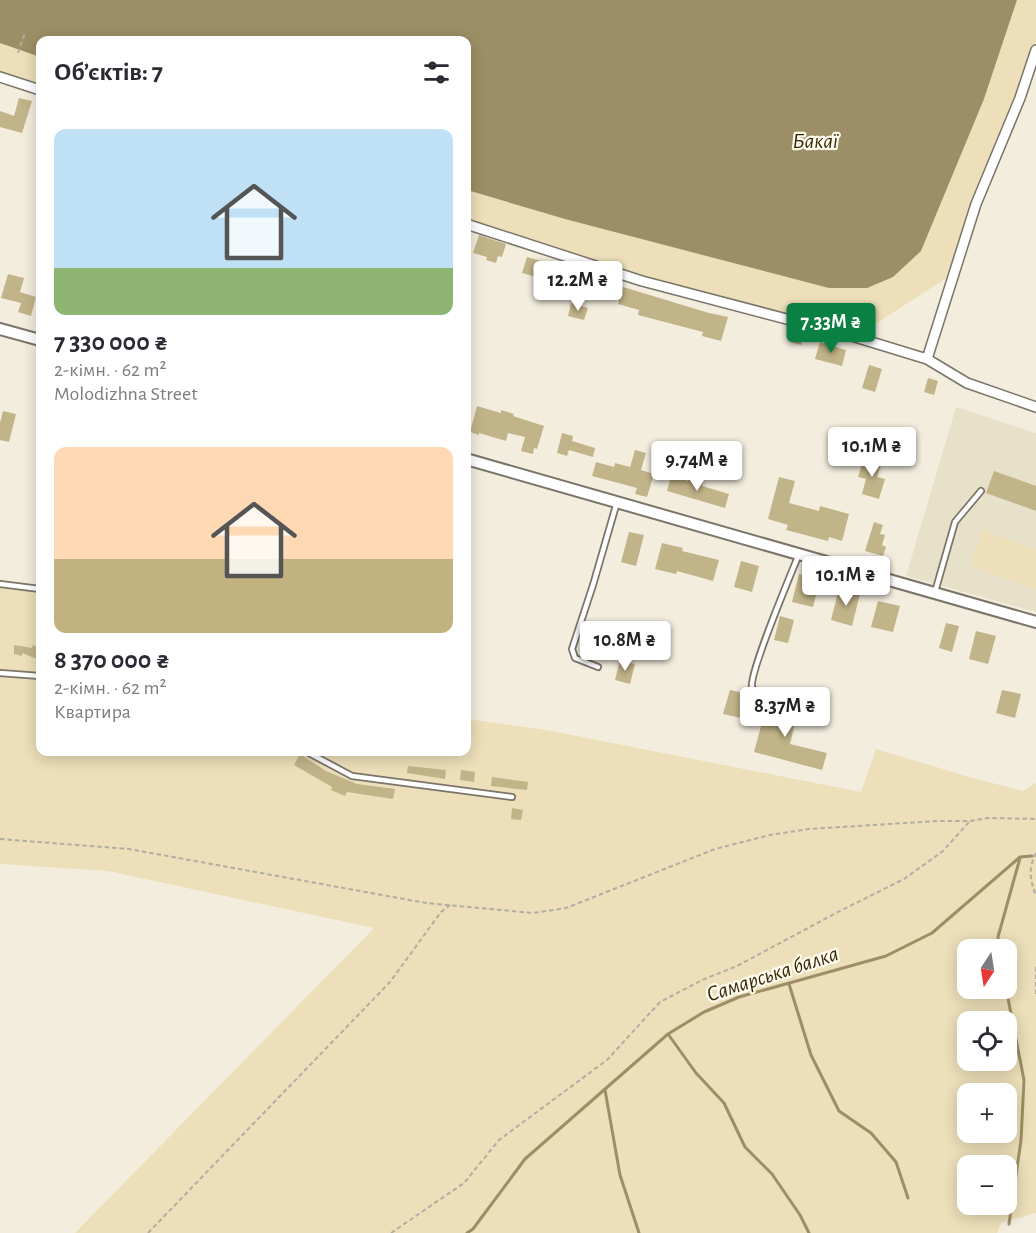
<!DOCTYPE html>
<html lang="uk">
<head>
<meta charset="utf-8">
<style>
  body { margin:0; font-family:"Alegreya Sans",sans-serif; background:#f2f2f3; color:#2b2b33; height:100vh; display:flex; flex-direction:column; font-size:22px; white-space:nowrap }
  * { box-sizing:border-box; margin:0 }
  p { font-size:20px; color:#7c7c81 }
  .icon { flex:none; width:33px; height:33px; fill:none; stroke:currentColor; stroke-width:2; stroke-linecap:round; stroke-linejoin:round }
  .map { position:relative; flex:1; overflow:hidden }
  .side { position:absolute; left:36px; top:36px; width:435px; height:720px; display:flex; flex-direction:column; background:#fff; border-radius:12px; box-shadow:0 3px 15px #0003 }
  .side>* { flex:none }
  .needle { width:39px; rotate:192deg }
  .fabs { position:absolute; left:957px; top:939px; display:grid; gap:12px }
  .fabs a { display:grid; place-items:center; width:60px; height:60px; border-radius:12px; background:#fff; box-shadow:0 3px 15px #0003; font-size:30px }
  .price { position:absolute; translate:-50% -51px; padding:0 14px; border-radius:6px; background:#fff; color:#222; font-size:20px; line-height:39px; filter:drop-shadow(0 2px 3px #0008) }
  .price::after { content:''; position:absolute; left:50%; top:36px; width:18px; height:14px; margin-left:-9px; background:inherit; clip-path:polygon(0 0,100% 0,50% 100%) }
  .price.active { background:#0b8043; color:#fff }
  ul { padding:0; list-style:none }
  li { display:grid; align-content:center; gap:12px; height:318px; padding:0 18px }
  li span { display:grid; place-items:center; height:186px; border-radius:12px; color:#555 }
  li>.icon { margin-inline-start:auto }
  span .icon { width:108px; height:108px; fill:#fffc; stroke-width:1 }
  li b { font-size:26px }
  h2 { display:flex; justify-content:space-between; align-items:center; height:72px; padding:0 18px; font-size:26px }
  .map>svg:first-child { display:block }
</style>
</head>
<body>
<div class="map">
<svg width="1036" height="1233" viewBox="0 0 1036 1233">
  <rect width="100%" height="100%" fill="#f3edde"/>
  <path fill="#e8e1ca" d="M 956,407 L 1036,433 L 1036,612 L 906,576 Z"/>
  <path fill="#ecdfb9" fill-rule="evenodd" d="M 1017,0 L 1036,0 L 1036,50 L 956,272 L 855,337 L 642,281 L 467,224 L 466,190 L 565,219 L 921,251 L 984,99 Z
    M 0,43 L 40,57 L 40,90 L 0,77 Z
    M 982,530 L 1036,549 L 1036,589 L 970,566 Z
    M 0,584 L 40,589 L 40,752 L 466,752 L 467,719 L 546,730 L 861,792 L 876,749 L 973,778 L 1023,791 L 1036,783 L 1036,1213 L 1001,1223 L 997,1233 L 75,1233 L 374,928 L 108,871 L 0,864 ZM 968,950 L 1006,950 L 1006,988 L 968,988 ZM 968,1022 L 1006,1022 L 1006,1060 L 968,1060 ZM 968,1094 L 1006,1094 L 1006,1132 L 968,1132 ZM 968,1166 L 1006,1166 L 1006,1204 L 968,1204 Z"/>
  <path fill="#9d8f65" d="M 0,0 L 1017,0 L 984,99 L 921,251 L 893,277 L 867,288 L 829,288 L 565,219 L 467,190 L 466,40 L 40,40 L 40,57 L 0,43 Z"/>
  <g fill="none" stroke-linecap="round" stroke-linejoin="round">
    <path stroke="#9d8f65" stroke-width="3" d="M 999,950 L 998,937 L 1020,858
      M 789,984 L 811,1055 L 839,1111 L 871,1133 L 896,1162 L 908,1198
      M 1006,988 L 1024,1080 L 1021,1140 L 1009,1224
      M 668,1034 L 696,1073 L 724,1103 L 745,1147 L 772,1174 L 800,1215 L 809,1233
      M 605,1090 L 620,1175 L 639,1233
      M 467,1233 L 473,1229 L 525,1159 L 668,1034 L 704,1012 L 739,997 L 886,956 L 932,933 L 1020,857 L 1032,856"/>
  </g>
  <path fill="#c2b489" d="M 19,98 L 32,101 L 22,133 L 0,127 L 0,111 L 14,116 Z
    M 479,235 L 506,244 L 502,257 L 498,256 L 496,263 L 486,260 L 487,257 L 473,253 Z
    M 527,257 L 541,261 L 537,277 L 522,273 Z
    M 562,268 L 583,274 L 577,295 L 556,289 Z
    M 8,274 L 24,278 L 20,292 L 36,297 L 31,316 L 18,312 L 21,303 L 1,298 Z
    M 623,287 L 709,313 L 728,317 L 721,341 L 702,336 L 703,332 L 638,315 L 639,310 L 618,304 Z
    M 571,303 L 588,308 L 584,320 L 568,316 Z
    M 793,332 L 804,335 L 801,345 L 790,342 Z
    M 820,342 L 846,350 L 842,366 L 815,359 Z
    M 869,365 L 882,369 L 875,392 L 862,388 Z
    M 928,378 L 938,381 L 934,395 L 924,392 Z
    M 477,406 L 501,413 L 501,410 L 514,414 L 513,416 L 544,426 L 537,449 L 534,448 L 533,454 L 521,451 L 525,437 L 508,433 L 506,441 L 479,433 L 479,435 L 470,432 Z
    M 3,411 L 16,414 L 9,442 L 0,440 L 0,423 Z
    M 562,433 L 573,436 L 572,441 L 595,448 L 593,457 L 569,450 L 567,456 L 557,453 Z
    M 635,450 L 646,453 L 641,470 L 654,474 L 647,497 L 635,494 L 637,488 L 592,476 L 596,462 L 614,467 L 615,463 L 630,467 Z
    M 864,457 L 882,462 L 877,477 L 885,479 L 879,499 L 862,494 L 866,479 L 858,477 Z
    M 994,471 L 1036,486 L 1036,511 L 986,493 Z
    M 671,476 L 688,481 L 689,478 L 703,482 L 702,486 L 729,494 L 725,508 L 667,491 Z
    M 779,477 L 795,481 L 789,503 L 819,511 L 820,506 L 849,514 L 842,541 L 829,537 L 828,541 L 786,530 L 788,525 L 768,519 Z
    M 874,522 L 883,525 L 880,534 L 885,535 L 882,545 L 886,547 L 883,556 L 865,551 Z
    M 629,532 L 644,535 L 636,566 L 621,562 Z
    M 662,543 L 683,548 L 682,551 L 719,560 L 713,581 L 677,571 L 676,574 L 655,569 Z
    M 741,561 L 759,566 L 752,592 L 734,587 Z
    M 799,574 L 820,580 L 813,607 L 792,602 Z
    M 839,589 L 860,594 L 852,626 L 831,620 Z
    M 878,601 L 900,606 L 893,632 L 871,627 Z
    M 780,616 L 794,620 L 788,643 L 774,640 Z
    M 946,623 L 959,626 L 952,652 L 939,648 Z
    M 976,631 L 996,636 L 988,664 L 969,659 Z
    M 14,645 L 32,648 L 33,645 L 40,648 L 40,651 L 37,659 L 22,653 L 22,656 L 14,654 Z
    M 620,660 L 635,664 L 630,684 L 615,680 Z
    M 730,690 L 748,694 L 741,718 L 723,714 Z
    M 1002,690 L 1021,694 L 1015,718 L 996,713 Z
    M 773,703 L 798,709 L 790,744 L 827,753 L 822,770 L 754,752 L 767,704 Z
    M 300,754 L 326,771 L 357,784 L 395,789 L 393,799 L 347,792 L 345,796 L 331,790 L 332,787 L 294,765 Z
    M 408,766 L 446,770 L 445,779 L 407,773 Z
    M 461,770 L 475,772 L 474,782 L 460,780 Z
    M 492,777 L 528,782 L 527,790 L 491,786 Z
    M 512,808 L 523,810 L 521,820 L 511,819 Z"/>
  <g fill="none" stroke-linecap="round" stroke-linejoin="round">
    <defs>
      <path id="service" d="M 0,584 L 40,589
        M 935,592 L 955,522 L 981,491
        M 598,667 L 575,658 L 572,649 L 593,585 L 617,502
        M 0,673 L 40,676
        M 770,700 C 762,697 755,696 752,687 C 749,673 791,574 799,554
        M 307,752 L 352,776 L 512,797"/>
      <path id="minor" d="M 0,77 L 40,90
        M 466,224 L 642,281 L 855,337 L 927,359 L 967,383 L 1036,407
        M 927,359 L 976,204 L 1020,98 L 1036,50"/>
      <path id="tertiary" d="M 0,329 L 40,340
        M 466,459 L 1036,622"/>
    </defs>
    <use href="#service" stroke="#7a7568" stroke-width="8"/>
    <use href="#minor" stroke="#7a7568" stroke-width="12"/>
    <use href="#tertiary" stroke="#7a7568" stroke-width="14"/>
    <path stroke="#b2ada1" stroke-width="2" stroke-dasharray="4.5 3" stroke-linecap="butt" d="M 18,53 L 25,33
      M 0,839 L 129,849 L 426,903 L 533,913 L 566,908 L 715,849 L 770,835 L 809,829 L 937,821 L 970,821 L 988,818 L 1036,819
      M 1036,853 C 1028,869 1030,880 1036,896
      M 1036,967 L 1036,996
      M 148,1233 L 390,982 L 441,912 L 450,905
      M 391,1233 L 464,1183 L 499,1140 L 607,1060 L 660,1002 L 702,980 L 737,966 L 836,913 L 904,879 L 943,851 L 970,821"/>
    <use href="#service" stroke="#fff" stroke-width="4.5"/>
    <use href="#minor" stroke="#fff" stroke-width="9"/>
    <use href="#tertiary" stroke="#fff" stroke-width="10"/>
  </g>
  <g text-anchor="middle" stroke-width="4.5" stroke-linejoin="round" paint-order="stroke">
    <g font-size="22" font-style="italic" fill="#342904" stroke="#fffbee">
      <text x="815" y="148">Бакаї</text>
      <text transform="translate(772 973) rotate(-18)" y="8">Самарська балка</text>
    </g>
  </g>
</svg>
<div class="fabs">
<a><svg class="needle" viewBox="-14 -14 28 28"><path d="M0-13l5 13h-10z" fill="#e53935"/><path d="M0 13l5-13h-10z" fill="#7c7c81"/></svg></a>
<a><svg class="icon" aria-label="locate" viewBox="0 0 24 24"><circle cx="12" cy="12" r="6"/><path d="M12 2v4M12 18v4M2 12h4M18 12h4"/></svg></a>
<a>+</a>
<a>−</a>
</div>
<b class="price" style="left:578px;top:312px">12.2M ₴</b>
<b class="price active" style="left:831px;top:354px">7.33M ₴</b>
<b class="price" style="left:872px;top:478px">10.1M ₴</b>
<b class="price" style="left:697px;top:492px">9.74M ₴</b>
<b class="price" style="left:846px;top:607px">10.1M ₴</b>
<b class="price" style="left:625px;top:672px">10.8M ₴</b>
<b class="price" style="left:785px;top:738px">8.37M ₴</b>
<section class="side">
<h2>Об’єктів: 7<svg class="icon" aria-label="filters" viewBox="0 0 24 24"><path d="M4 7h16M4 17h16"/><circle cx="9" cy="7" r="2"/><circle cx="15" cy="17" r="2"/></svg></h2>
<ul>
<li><span style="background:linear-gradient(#bfe0f5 75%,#8fb573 0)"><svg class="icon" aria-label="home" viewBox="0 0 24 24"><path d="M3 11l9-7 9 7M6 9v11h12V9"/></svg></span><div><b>7 330 000 ₴</b><p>2-кімн. · 62 m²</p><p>Molodizhna Street</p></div></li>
<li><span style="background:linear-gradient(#ffd9b3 60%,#c2b280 0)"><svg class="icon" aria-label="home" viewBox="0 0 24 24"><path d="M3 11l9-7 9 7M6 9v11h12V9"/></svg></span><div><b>8 370 000 ₴</b><p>2-кімн. · 62 m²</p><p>Квартира</p></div></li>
</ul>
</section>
</div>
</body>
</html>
